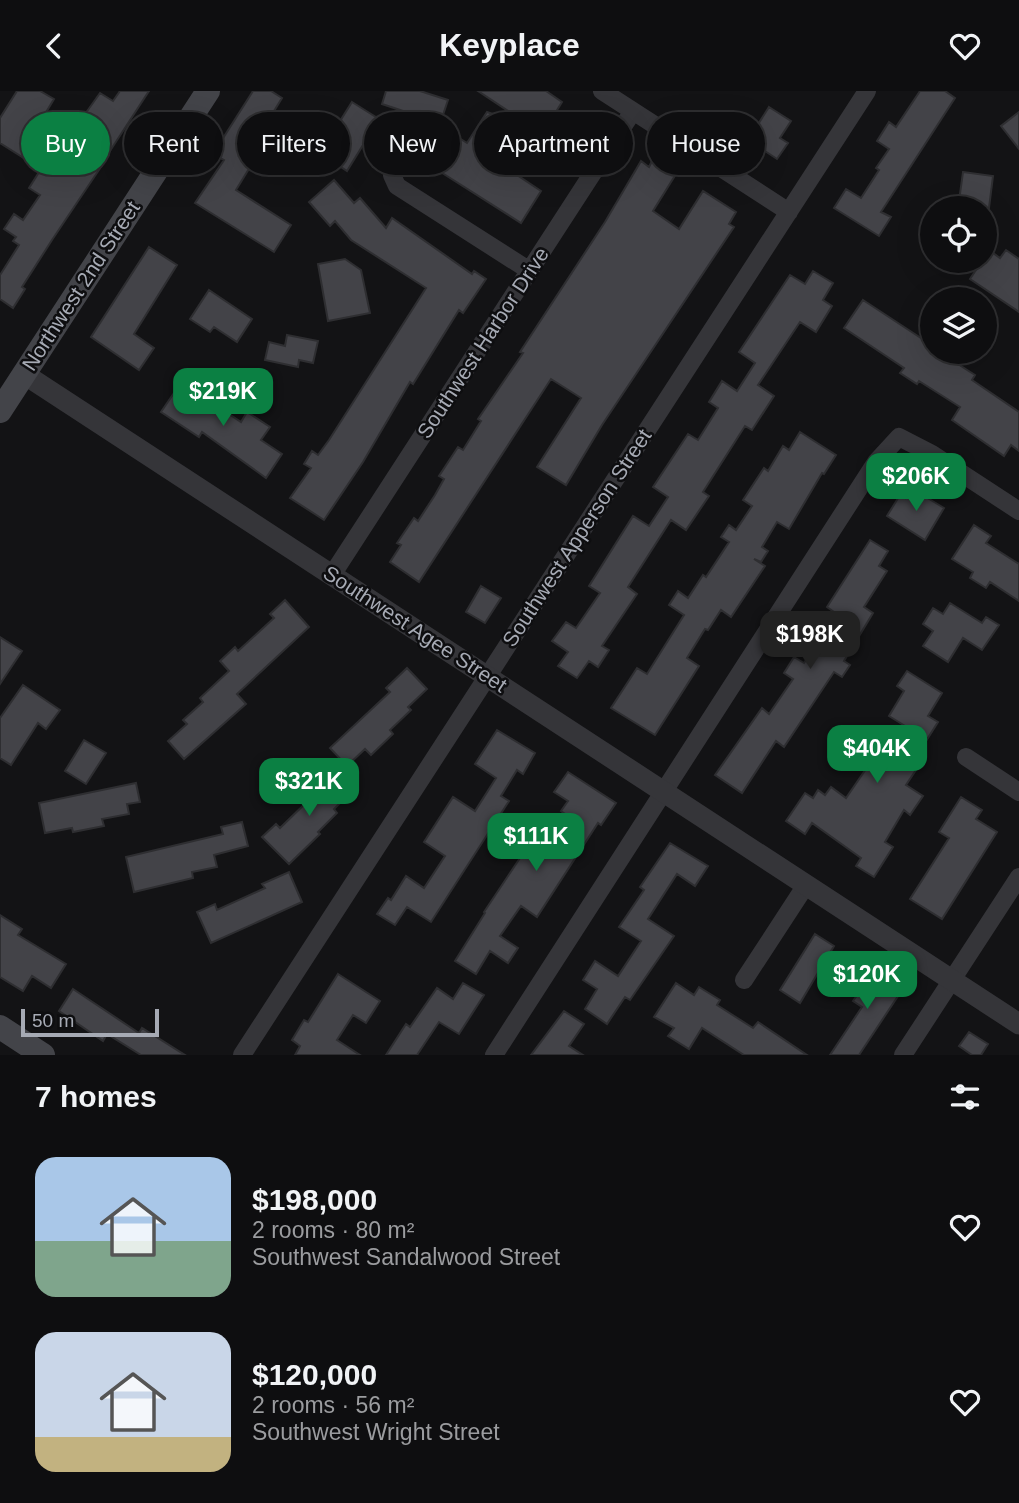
<!DOCTYPE html>
<html lang="en">
<head>
<meta charset="utf-8">
<style>
  body { margin:0; font-family:Arial,sans-serif; background:#171719; color:#f1f3f6; height:100vh; display:flex; flex-direction:column; font-size:26px; white-space:nowrap }
  * { box-sizing:border-box; margin:0 }
  p { font-size:23px; color:#9b9c9f }
  .icon { flex:none; width:38px; height:38px; fill:none; stroke:currentColor; stroke-width:2; stroke-linecap:round; stroke-linejoin:round }
  .map { position:relative; height:964px; overflow:hidden }
  .side { display:flex; flex-direction:column; background:#0e0e10; flex:1 }
  .side>* { flex:none }
  .banner { position:absolute; left:21px; top:21px; width:978px; height:63px; display:flex; gap:14px }
  .controls { position:absolute; left:920px; top:105px; display:grid; gap:14px }
  .controls a { display:grid; place-items:center; width:77px; height:77px; border-radius:50%; background:#0e0e10; box-shadow:0 7px 28px #0002,0 0 0 2px #2e2e30; font-size:35px }
  .scale { position:absolute; left:21px; bottom:18px; width:138px; box-sizing:border-box; padding-left:7px; border:4px solid #a6aab4; border-top:0; font-size:19px; line-height:24px; white-space:nowrap; color:#a6aab4; -webkit-text-stroke:5px #0e0e10; paint-order:stroke }
  .price { position:absolute; translate:-50% -60px; padding:0 16px; border-radius:14px; background:#0b8043; color:#fff; font-size:23px; line-height:46px; filter:drop-shadow(0 2px 4px #0008) }
  .price::after { content:''; position:absolute; left:50%; top:42px; width:21px; height:16px; margin-left:-10px; background:inherit; clip-path:polygon(0 0,100% 0,50% 100%) }
  .price.on { background:#222; color:#fff }
  ul { padding:0; list-style:none }
  li { display:flex; align-items:center; gap:21px; height:175px; padding:0 35px }
  li span { display:grid; place-items:center; flex:none; width:196px; height:140px; border-radius:21px; color:#555 }
  li>.icon { margin-inline-start:auto }
  span .icon { width:84px; height:84px; fill:#fffc; stroke-width:1 }
  li b { font-size:30px }
  h2 { display:flex; justify-content:space-between; align-items:center; height:84px; padding:0 35px; font-size:30px }
  .pill { padding:0 24px; border-radius:32px; background:#0e0e10; box-shadow:0 7px 28px #0002,0 0 0 2px #2e2e30; font-size:24px; line-height:63px }
  .pill.on { background:#0b8043; color:#fff }
  header { display:flex; justify-content:space-between; align-items:center; height:91px; padding:0 35px; background:#0e0e10; font-size:32px; font-weight:600 }
  .map>svg:first-child { display:block }
</style>
</head>
<body>
<header><svg class="icon" aria-label="back" viewBox="0 0 24 24"><path d="M15 5l-7 7 7 7"/></svg>Keyplace<svg class="icon" aria-label="heart" viewBox="0 0 24 24"><path d="M12 20l-8-8c-3-5 5-10 8-4 3-6 11-1 8 4z"/></svg></header>
<div class="map">
<svg width="1019" height="964" viewBox="0 0 1019 964">
  <rect width="100%" height="100%" fill="#131315"/>
  <path fill="#434348" stroke="#2e2e31" stroke-width="2" d="M 17,0 L 40,0 L 54,8 L 36,38 L 63,54 L 100,2 L 113,10 L 120,0 L 149,0 L 108,63 L 109,64 L 52,149 L 22,196 L 25,198 L 13,217 L 0,208 L 0,184 L 19,154 L 13,150 L 16,146 L 4,138 L 14,123 L 23,129 L 40,104 L 29,97 L 41,78 L 0,52 L 0,27 Z
    M 253,0 L 271,0 L 282,7 L 271,25 L 288,36 L 281,47 L 263,36 L 246,63 L 255,68 L 236,99 L 291,134 L 274,161 L 195,112 L 224,69 L 213,63 Z
    M 386,0 L 420,0 L 448,9 L 438,39 L 410,30 L 412,23 L 382,13 Z
    M 478,0 L 546,0 L 562,11 L 554,24 L 564,31 L 552,49 Z
    M 920,0 L 945,0 L 955,7 L 881,121 L 891,126 L 879,145 L 834,117 L 846,98 L 861,107 L 879,79 L 876,77 L 889,58 L 877,50 L 889,31 L 896,36 Z
    M 352,11 L 379,28 L 347,80 L 320,62 Z
    M 769,16 L 791,30 L 780,47 L 788,52 L 777,68 L 748,49 Z
    M 487,21 L 510,29 L 487,64 L 541,100 L 521,132 L 428,73 L 448,40 L 467,52 Z
    M 1019,21 L 1019,58 L 1001,35 Z
    M 653,68 L 676,83 L 653,120 L 679,138 L 703,100 L 736,121 L 729,133 L 734,136 L 602,334 L 566,394 L 537,376 L 581,307 L 551,288 L 419,491 L 390,471 L 401,454 L 397,452 L 414,427 L 418,430 L 435,404 L 444,388 L 439,385 L 458,356 L 463,359 L 481,330 L 478,328 L 523,262 L 520,261 L 605,131 L 641,70 L 649,76 Z
    M 963,81 L 993,85 L 989,117 L 958,117 Z
    M 334,89 L 354,112 L 360,107 L 386,137 L 392,127 L 472,183 L 474,180 L 486,188 L 463,222 L 459,219 L 413,293 L 410,291 L 363,371 L 324,429 L 290,407 L 311,377 L 304,373 L 312,360 L 318,364 L 329,349 L 426,197 L 351,149 L 335,130 L 330,135 L 309,111 Z
    M 149,156 L 177,174 L 134,243 L 154,257 L 139,279 L 91,246 Z
    M 989,159 L 1000,167 L 1006,159 L 1019,168 L 1019,221 L 970,188 L 982,170 L 985,170 Z
    M 345,168 L 361,179 L 370,222 L 328,230 L 318,173 Z
    M 813,180 L 833,192 L 823,209 L 832,215 L 816,241 L 800,231 L 758,294 L 774,305 L 752,339 L 745,335 L 703,401 L 709,405 L 686,439 L 671,429 L 628,496 L 637,503 L 602,555 L 609,559 L 598,576 L 589,570 L 577,587 L 558,575 L 568,561 L 552,550 L 566,531 L 576,537 L 600,502 L 589,495 L 633,425 L 649,435 L 668,406 L 653,396 L 688,343 L 698,349 L 718,317 L 709,311 L 722,290 L 737,300 L 755,272 L 739,261 L 790,184 L 805,193 Z
    M 209,199 L 252,228 L 237,251 L 214,236 L 210,241 L 190,228 Z
    M 863,209 L 933,255 L 933,261 L 939,261 L 975,284 L 972,289 L 1019,321 L 1019,360 L 1011,354 L 1004,365 L 952,329 L 960,316 L 919,290 L 917,293 L 900,282 L 904,277 L 844,237 Z
    M 287,244 L 318,250 L 313,272 L 299,269 L 298,276 L 265,269 L 269,251 L 285,255 Z
    M 187,290 L 201,299 L 198,302 L 241,331 L 247,321 L 270,336 L 261,349 L 282,363 L 266,387 L 202,341 L 199,346 L 161,321 L 178,296 L 181,299 Z
    M 800,341 L 836,364 L 824,383 L 822,382 L 789,438 L 777,431 L 762,456 L 768,460 L 761,471 L 754,468 L 765,475 L 731,526 L 721,519 L 708,539 L 705,538 L 687,567 L 699,575 L 655,644 L 611,617 L 637,577 L 647,583 L 684,524 L 669,514 L 678,500 L 688,507 L 703,484 L 706,486 L 729,451 L 721,446 L 729,434 L 736,439 L 752,415 L 743,409 L 764,377 L 768,380 L 783,355 L 789,359 Z
    M 911,397 L 944,417 L 925,449 L 887,425 L 900,404 L 905,407 Z
    M 974,434 L 991,445 L 986,452 L 1019,473 L 1019,510 L 990,491 L 986,497 L 970,487 L 973,481 L 952,468 Z
    M 870,449 L 888,460 L 879,475 L 887,480 L 864,516 L 873,522 L 844,570 L 850,574 L 842,586 L 834,581 L 784,656 L 776,650 L 742,702 L 715,684 L 762,617 L 769,623 L 793,588 L 784,582 L 794,566 L 804,572 L 822,544 L 820,543 L 834,521 L 827,516 Z
    M 481,495 L 501,507 L 485,532 L 466,521 Z
    M 285,509 L 309,536 L 237,603 L 246,613 L 184,668 L 168,650 L 187,633 L 183,629 L 203,611 L 200,607 L 229,580 L 220,570 L 235,556 L 238,560 L 274,527 L 270,523 Z
    M 950,512 L 982,532 L 986,526 L 999,534 L 982,559 L 963,547 L 948,571 L 923,555 L 933,540 L 923,533 L 933,517 L 943,523 Z
    M 0,546 L 22,560 L 0,593 Z
    M 407,577 L 427,598 L 408,616 L 411,619 L 390,639 L 393,643 L 371,664 L 365,658 L 347,675 L 330,657 L 390,601 L 386,597 Z
    M 907,580 L 942,602 L 928,625 L 938,631 L 916,666 L 922,670 L 906,694 L 923,705 L 910,724 L 904,719 L 885,751 L 893,756 L 874,786 L 856,775 L 861,767 L 812,732 L 805,743 L 786,730 L 805,702 L 813,707 L 818,699 L 825,704 L 831,696 L 846,707 L 879,659 L 885,663 L 905,635 L 889,625 L 904,600 L 897,595 Z
    M 23,594 L 60,619 L 46,638 L 38,632 L 11,674 L 0,667 L 0,627 Z
    M 497,639 L 535,662 L 523,683 L 517,679 L 501,705 L 509,710 L 431,831 L 407,816 L 395,834 L 377,823 L 388,807 L 391,809 L 406,785 L 424,797 L 445,765 L 424,751 L 453,706 L 475,720 L 496,687 L 475,673 Z
    M 84,649 L 106,662 L 86,693 L 65,680 Z
    M 334,678 L 354,698 L 334,718 L 337,722 L 318,741 L 320,743 L 289,773 L 262,746 L 276,733 L 280,737 L 316,702 L 312,699 Z
    M 568,681 L 616,712 L 601,734 L 598,732 L 537,826 L 521,815 L 500,845 L 518,857 L 508,872 L 490,860 L 476,883 L 455,870 L 485,822 L 484,821 L 520,767 L 517,765 L 531,744 L 555,760 L 571,737 L 564,733 L 569,726 L 561,720 L 568,710 L 554,701 Z
    M 136,692 L 140,711 L 127,713 L 129,723 L 102,728 L 104,735 L 73,741 L 72,737 L 45,742 L 39,712 Z
    M 961,706 L 982,719 L 976,728 L 997,741 L 942,828 L 910,808 L 949,747 L 939,741 Z
    M 242,731 L 248,755 L 214,764 L 217,776 L 192,781 L 193,787 L 134,801 L 126,766 L 223,743 L 221,736 Z
    M 670,752 L 708,775 L 695,795 L 677,783 L 648,828 L 674,845 L 630,909 L 625,906 L 607,933 L 585,918 L 597,898 L 583,889 L 595,870 L 618,885 L 641,850 L 619,836 L 644,799 L 640,796 Z
    M 289,781 L 302,811 L 211,852 L 197,821 L 215,813 L 217,819 L 265,797 L 262,793 Z
    M 0,824 L 22,838 L 18,844 L 66,873 L 51,897 L 32,885 L 23,900 L 0,886 Z
    M 815,843 L 834,855 L 800,912 L 780,899 Z
    M 859,876 L 879,889 L 881,886 L 902,899 L 859,964 L 830,964 L 862,916 L 853,910 L 858,903 L 847,895 Z
    M 338,883 L 380,910 L 366,932 L 353,924 L 337,949 L 360,964 L 295,964 L 300,955 L 292,949 L 304,929 L 308,931 Z
    M 463,892 L 484,904 L 459,943 L 439,931 L 417,964 L 386,964 L 406,933 L 410,936 L 437,897 L 453,908 Z
    M 676,892 L 694,904 L 699,896 L 720,909 L 717,914 L 753,937 L 758,931 L 807,964 L 744,964 L 702,937 L 689,958 L 668,945 L 674,937 L 654,926 Z
    M 73,898 L 139,942 L 142,937 L 185,964 L 141,964 L 107,943 L 103,950 L 59,920 Z
    M 564,920 L 584,933 L 569,955 L 583,964 L 531,964 Z
    M 969,941 L 988,953 L 981,964 L 972,964 L 959,955 Z"/>
  <g fill="none" stroke-linecap="round" stroke-linejoin="round">
    <path stroke="#353539" stroke-width="18" d="M 602,0 L 789,121
      M 399,68 L 392,84 L 397,95 L 530,180
      M 332,484 L 633,20
      M 966,666 L 1019,701
      M 744,889 L 806,794
      M 242,964 L 867,0
      M 494,964 L 876,371 L 899,346 L 932,363 L 1019,420
      M 903,964 L 1019,786"/>
    <path stroke="#353539" stroke-width="21" d="M 24,283 L 1019,933"/>
    <path stroke="#434449" stroke-width="24" d="M 0,320 L 208,0
      M 0,936 L 43,964"/>
  </g>
  <g text-anchor="middle" stroke-width="5" stroke-linejoin="round" paint-order="stroke">
    <g font-size="21" fill="#a6aab4" stroke="#0e0e10">
      <text transform="translate(81 195) rotate(-57)" y="7">Northwest 2nd Street</text>
      <text transform="translate(483 252) rotate(-57)" y="7">Southwest Harbor Drive</text>
      <text transform="translate(577 447) rotate(-57)" y="7">Southwest Apperson Street</text>
      <text transform="translate(415 538) rotate(33)" y="7">Southwest Agee Street</text>
    </g>
  </g>
</svg>
<div class="controls">
<a><svg class="icon" aria-label="locate" viewBox="0 0 24 24"><circle cx="12" cy="12" r="6"/><path d="M12 2v4M12 18v4M2 12h4M18 12h4"/></svg></a>
<a><svg class="icon" aria-label="layers" viewBox="0 0 24 24"><path d="M12 4l9 5-9 5-9-5zM3 14l9 5 9-5"/></svg></a>
</div>
<div class="scale">50 m</div>
<b class="price" style="left:223px;top:337px">$219K</b>
<b class="price" style="left:916px;top:422px">$206K</b>
<b class="price on" style="left:810px;top:580px">$198K</b>
<b class="price" style="left:877px;top:694px">$404K</b>
<b class="price" style="left:309px;top:727px">$321K</b>
<b class="price" style="left:536px;top:782px">$111K</b>
<b class="price" style="left:867px;top:920px">$120K</b>
<div class="banner">
<a class="pill on">Buy</a>
<a class="pill">Rent</a>
<a class="pill">Filters</a>
<a class="pill">New</a>
<a class="pill">Apartment</a>
<a class="pill">House</a>
</div>
</div>
<section class="side">
<h2>7 homes<svg class="icon" aria-label="filters" viewBox="0 0 24 24"><path d="M4 7h16M4 17h16"/><circle cx="9" cy="7" r="2"/><circle cx="15" cy="17" r="2"/></svg></h2>
<ul>
<li><span style="background:linear-gradient(#a9c7e8 60%,#7fa58c 0)"><svg class="icon" aria-label="home" viewBox="0 0 24 24"><path d="M3 11l9-7 9 7M6 9v11h12V9"/></svg></span><div><b>$198,000</b><p>2 rooms · 80 m²</p><p>Southwest Sandalwood Street</p></div><svg class="icon" aria-label="heart" viewBox="0 0 24 24"><path d="M12 20l-8-8c-3-5 5-10 8-4 3-6 11-1 8 4z"/></svg></li>
<li><span style="background:linear-gradient(#c9d6e8 75%,#c2b280 0)"><svg class="icon" aria-label="home" viewBox="0 0 24 24"><path d="M3 11l9-7 9 7M6 9v11h12V9"/></svg></span><div><b>$120,000</b><p>2 rooms · 56 m²</p><p>Southwest Wright Street</p></div><svg class="icon" aria-label="heart" viewBox="0 0 24 24"><path d="M12 20l-8-8c-3-5 5-10 8-4 3-6 11-1 8 4z"/></svg></li>
</ul>
</section>
</body>
</html>
